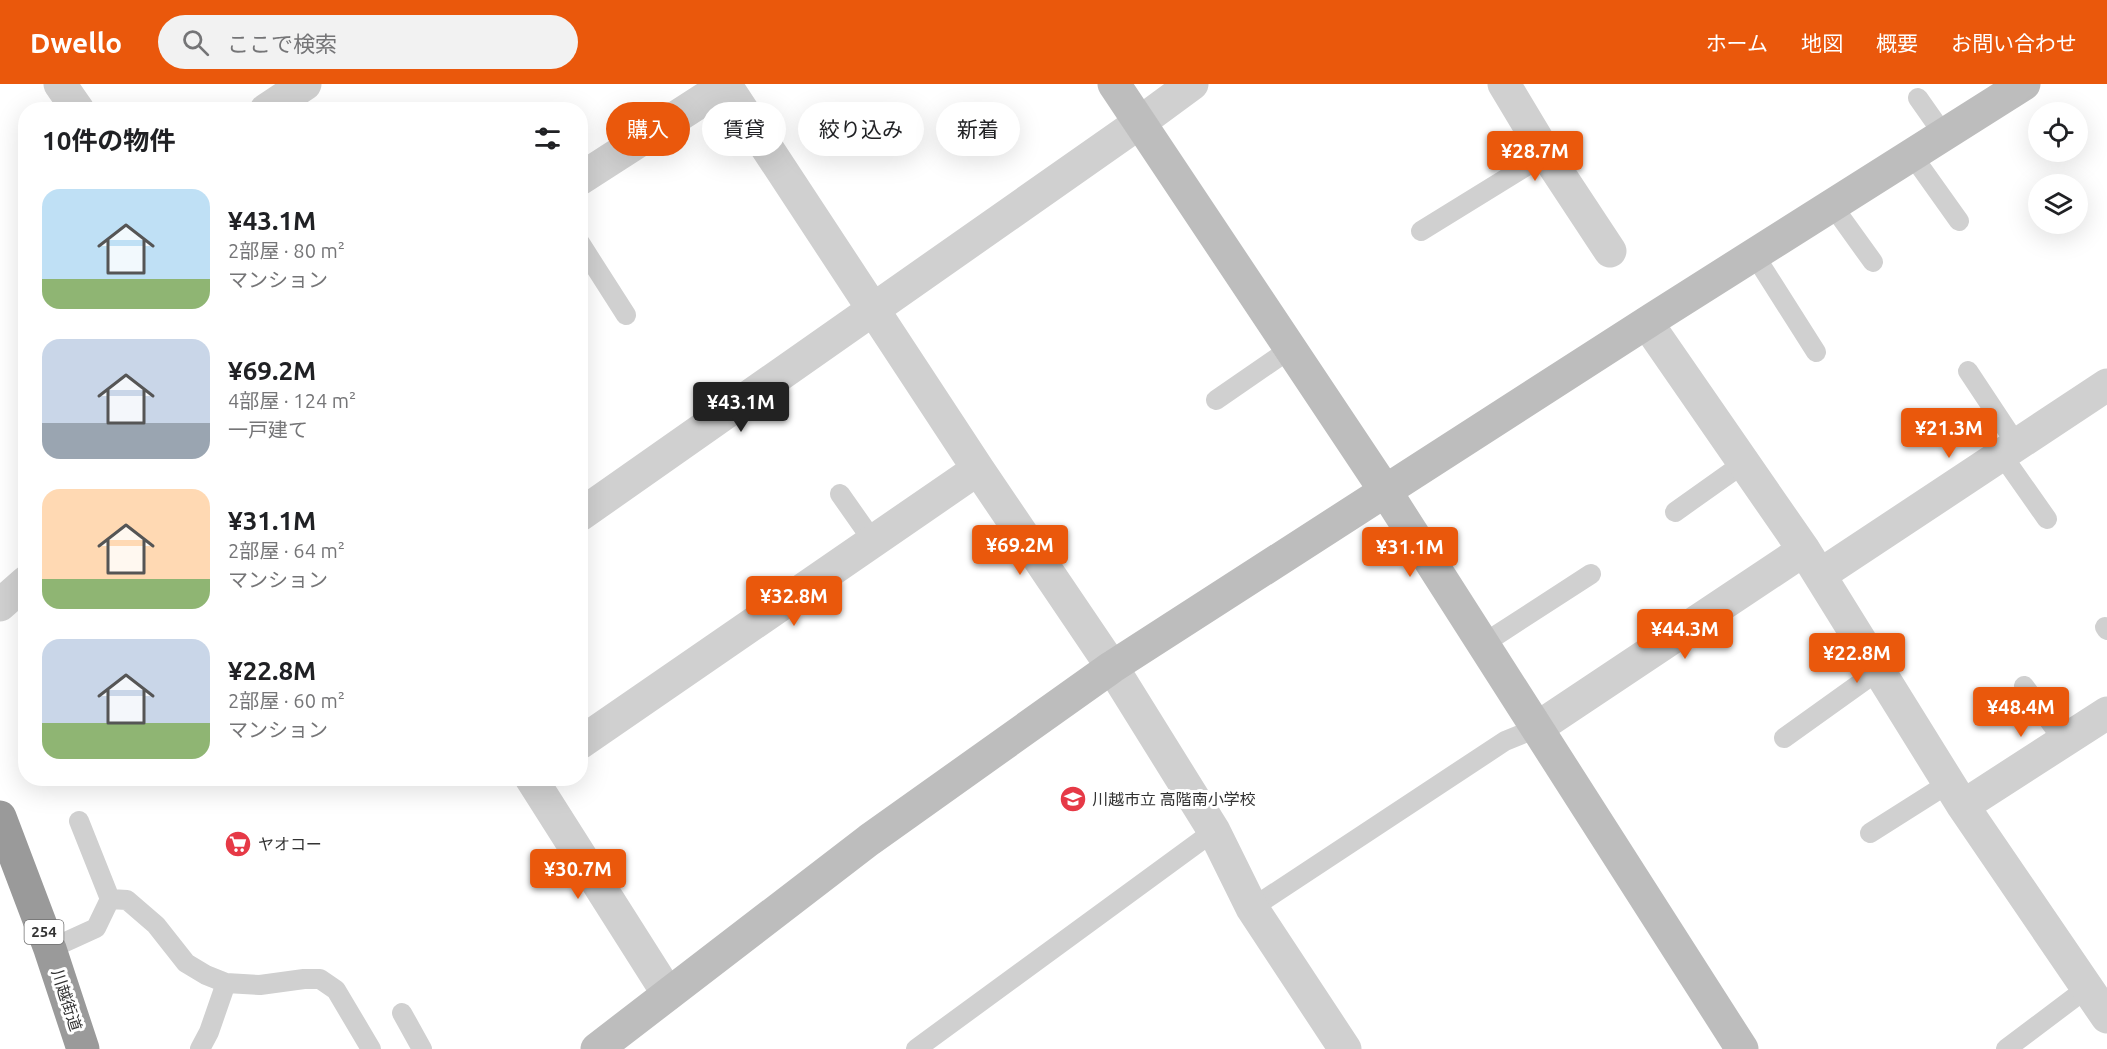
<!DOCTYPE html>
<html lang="ja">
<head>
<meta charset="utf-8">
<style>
  body { margin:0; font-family:Ubuntu,"Noto Sans JP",sans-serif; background:#f2f2f2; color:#202124; height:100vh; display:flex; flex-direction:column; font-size:22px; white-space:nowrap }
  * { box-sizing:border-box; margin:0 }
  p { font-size:20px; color:#757577 }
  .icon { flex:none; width:33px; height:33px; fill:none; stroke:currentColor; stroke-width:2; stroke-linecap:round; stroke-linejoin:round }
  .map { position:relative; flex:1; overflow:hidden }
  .sheet { position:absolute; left:18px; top:18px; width:570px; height:684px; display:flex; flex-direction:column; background:#fff; border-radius:24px; box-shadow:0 6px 24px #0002 }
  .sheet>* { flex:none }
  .banner { position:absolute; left:606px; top:18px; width:570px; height:54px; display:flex; gap:12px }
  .buttons { position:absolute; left:2028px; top:18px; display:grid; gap:12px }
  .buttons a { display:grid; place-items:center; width:60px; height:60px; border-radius:50%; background:#fff; box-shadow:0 6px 24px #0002; font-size:30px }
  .price { position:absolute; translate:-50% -51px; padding:0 14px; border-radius:6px; background:#ea580c; color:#fff; font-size:20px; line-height:39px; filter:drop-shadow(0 2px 3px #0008) }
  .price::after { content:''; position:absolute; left:50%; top:36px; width:18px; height:14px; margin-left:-9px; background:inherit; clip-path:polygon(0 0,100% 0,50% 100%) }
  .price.on { background:#222; color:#fff }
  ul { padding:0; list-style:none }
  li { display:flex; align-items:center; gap:18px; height:150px; padding:0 24px }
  li span { display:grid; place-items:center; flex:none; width:168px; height:120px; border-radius:18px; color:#555 }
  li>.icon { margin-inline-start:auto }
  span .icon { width:72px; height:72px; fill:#fffc; stroke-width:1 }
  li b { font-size:26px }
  h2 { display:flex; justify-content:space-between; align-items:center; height:72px; padding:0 24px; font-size:26px }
  .pill { padding:0 21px; border-radius:27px; background:#fff; box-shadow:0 6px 24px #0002; font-size:21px; line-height:54px }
  .pill.on { background:#ea580c; color:#fff }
  header { display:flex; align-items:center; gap:36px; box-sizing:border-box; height:84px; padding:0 30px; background:#ea580c; color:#fff }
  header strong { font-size:28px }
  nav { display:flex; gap:33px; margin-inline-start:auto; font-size:21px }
  .search { width:420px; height:54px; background:#f2f2f2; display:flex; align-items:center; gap:15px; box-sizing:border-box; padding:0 21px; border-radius:33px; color:#757577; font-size:22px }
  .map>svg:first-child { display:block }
</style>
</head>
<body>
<header>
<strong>Dwello</strong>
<div class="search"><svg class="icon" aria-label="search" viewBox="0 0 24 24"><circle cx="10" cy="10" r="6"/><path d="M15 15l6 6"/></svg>ここで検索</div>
<nav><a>ホーム</a><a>地図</a><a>概要</a><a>お問い合わせ</a></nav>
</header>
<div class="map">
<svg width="2107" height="965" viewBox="0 0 2107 965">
  <rect width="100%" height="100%" fill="#fff"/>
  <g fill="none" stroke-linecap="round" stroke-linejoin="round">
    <path stroke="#d0d0d0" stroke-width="20" d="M 1918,14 L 1944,51
      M 1912,71 L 1959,137
      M 1832,121 L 1873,178
      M 1421,147 L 1546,70
      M 580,159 L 626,231
      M 1755,172 L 1816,268
      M 1968,287 L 2017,361
      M 1216,316 L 1290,265
      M 2002,371 L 2047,435
      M 840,410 L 873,457
      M 1675,428 L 1744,379
      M 2105,543 L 2107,546
      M 1483,560 L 1591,490
      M 2024,602 L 2064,657
      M 1784,654 L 1879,586
      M 79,737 L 110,815 L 127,816 L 156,841 L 186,879 L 206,891 L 226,899 L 260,901 L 304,895 L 320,895 L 336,906 L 371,965
      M 1870,749 L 1949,699
      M 1252,824 L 1505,657 L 1537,644
      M 50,865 L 96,844 L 110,815
      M 402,929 L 422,965
      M 200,965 L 209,948 L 226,899
      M 916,965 L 1214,747
      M 2006,965 L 2087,904"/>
    <path stroke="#d0d0d0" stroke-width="33" d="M 60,0 L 78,26
      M 725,0 L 978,385 L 1112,583 L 1214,747 L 1252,824 L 1345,965
      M 1504,0 L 1546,70 L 1610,167
      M 266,26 L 305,0
      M 580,95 L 726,1
      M 1647,239 L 1804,466 L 1963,722 L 2107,933
      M 580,431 L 1139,39 L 1192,0
      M 1820,491 L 2107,301
      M 0,521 L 26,498
      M 1537,644 L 1804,466
      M 580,659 L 978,385
      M 531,694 L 668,910
      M 1963,722 L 2107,629"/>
    <path stroke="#bdbdbd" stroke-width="33" d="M 1114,0 L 1386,408 L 1742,965
      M 597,965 L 869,756 L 1112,583 L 1654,234 L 2024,0"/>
    <path stroke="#9a9a9a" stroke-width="33" d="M 0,733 L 50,865 L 83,965"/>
  </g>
  <defs>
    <symbol id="school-disc" viewBox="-11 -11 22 22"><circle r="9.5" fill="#e63946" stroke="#fff"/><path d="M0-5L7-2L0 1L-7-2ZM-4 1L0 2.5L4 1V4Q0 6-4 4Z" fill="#fff"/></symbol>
    <symbol id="supermarket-disc" viewBox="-11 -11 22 22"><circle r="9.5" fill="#e63946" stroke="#fff"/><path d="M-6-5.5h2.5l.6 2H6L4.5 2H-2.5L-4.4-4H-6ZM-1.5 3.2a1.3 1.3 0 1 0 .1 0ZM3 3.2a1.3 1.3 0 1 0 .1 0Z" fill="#fff"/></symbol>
  </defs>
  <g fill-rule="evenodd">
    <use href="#school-disc" x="1058" y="700" width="30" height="30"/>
    <use href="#supermarket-disc" x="223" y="745" width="30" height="30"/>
  </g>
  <g text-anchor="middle" stroke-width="6" stroke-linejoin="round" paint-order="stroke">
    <rect fill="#fff" stroke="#707070" stroke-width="1.5" x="24.5" y="836" width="39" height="24" rx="4.5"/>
    <g font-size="15" font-weight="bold" fill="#333">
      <text x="44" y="853">254</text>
    </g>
    <g font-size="16" fill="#333" stroke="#fff" text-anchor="start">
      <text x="1092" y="721">川越市立 高階南小学校</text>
      <text x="258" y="766">ヤオコー</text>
    </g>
    <g font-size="16" fill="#333" stroke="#fff">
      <text transform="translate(67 916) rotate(72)" y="6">川越街道</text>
    </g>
  </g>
</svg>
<div class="buttons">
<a><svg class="icon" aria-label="locate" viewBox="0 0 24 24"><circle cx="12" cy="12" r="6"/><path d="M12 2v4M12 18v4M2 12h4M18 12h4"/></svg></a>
<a><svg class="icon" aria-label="layers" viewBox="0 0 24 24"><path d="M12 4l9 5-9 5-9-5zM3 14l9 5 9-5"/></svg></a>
</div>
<b class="price" style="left:1535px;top:98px">¥28.7M</b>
<b class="price on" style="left:741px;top:349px">¥43.1M</b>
<b class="price" style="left:1949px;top:375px">¥21.3M</b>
<b class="price" style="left:1020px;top:492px">¥69.2M</b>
<b class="price" style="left:1410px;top:494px">¥31.1M</b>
<b class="price" style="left:794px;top:543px">¥32.8M</b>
<b class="price" style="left:1685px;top:576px">¥44.3M</b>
<b class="price" style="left:1857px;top:600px">¥22.8M</b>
<b class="price" style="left:2021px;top:654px">¥48.4M</b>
<b class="price" style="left:578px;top:816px">¥30.7M</b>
<div class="banner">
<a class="pill on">購入</a>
<a class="pill">賃貸</a>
<a class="pill">絞り込み</a>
<a class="pill">新着</a>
</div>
<section class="sheet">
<h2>10件の物件<svg class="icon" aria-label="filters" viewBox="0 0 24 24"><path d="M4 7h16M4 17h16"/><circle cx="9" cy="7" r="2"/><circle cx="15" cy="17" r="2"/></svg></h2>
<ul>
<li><span style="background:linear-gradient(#bfe0f5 75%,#8fb573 0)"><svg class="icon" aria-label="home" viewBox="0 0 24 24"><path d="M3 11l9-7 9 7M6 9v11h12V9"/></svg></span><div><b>¥43.1M</b><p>2部屋 · 80 m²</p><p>マンション</p></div></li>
<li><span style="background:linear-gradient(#c9d6e8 70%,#9aa5b1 0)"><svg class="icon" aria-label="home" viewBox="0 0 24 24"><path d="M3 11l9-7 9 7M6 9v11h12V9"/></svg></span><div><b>¥69.2M</b><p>4部屋 · 124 m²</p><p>一戸建て</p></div></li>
<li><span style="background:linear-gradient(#ffd9b3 75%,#8fb573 0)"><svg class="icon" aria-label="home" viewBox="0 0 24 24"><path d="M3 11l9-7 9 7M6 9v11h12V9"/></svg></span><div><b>¥31.1M</b><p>2部屋 · 64 m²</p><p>マンション</p></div></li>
<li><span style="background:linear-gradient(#c9d6e8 70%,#8fb573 0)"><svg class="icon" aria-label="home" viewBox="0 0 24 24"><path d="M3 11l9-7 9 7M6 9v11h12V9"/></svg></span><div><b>¥22.8M</b><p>2部屋 · 60 m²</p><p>マンション</p></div></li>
</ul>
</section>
</div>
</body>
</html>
